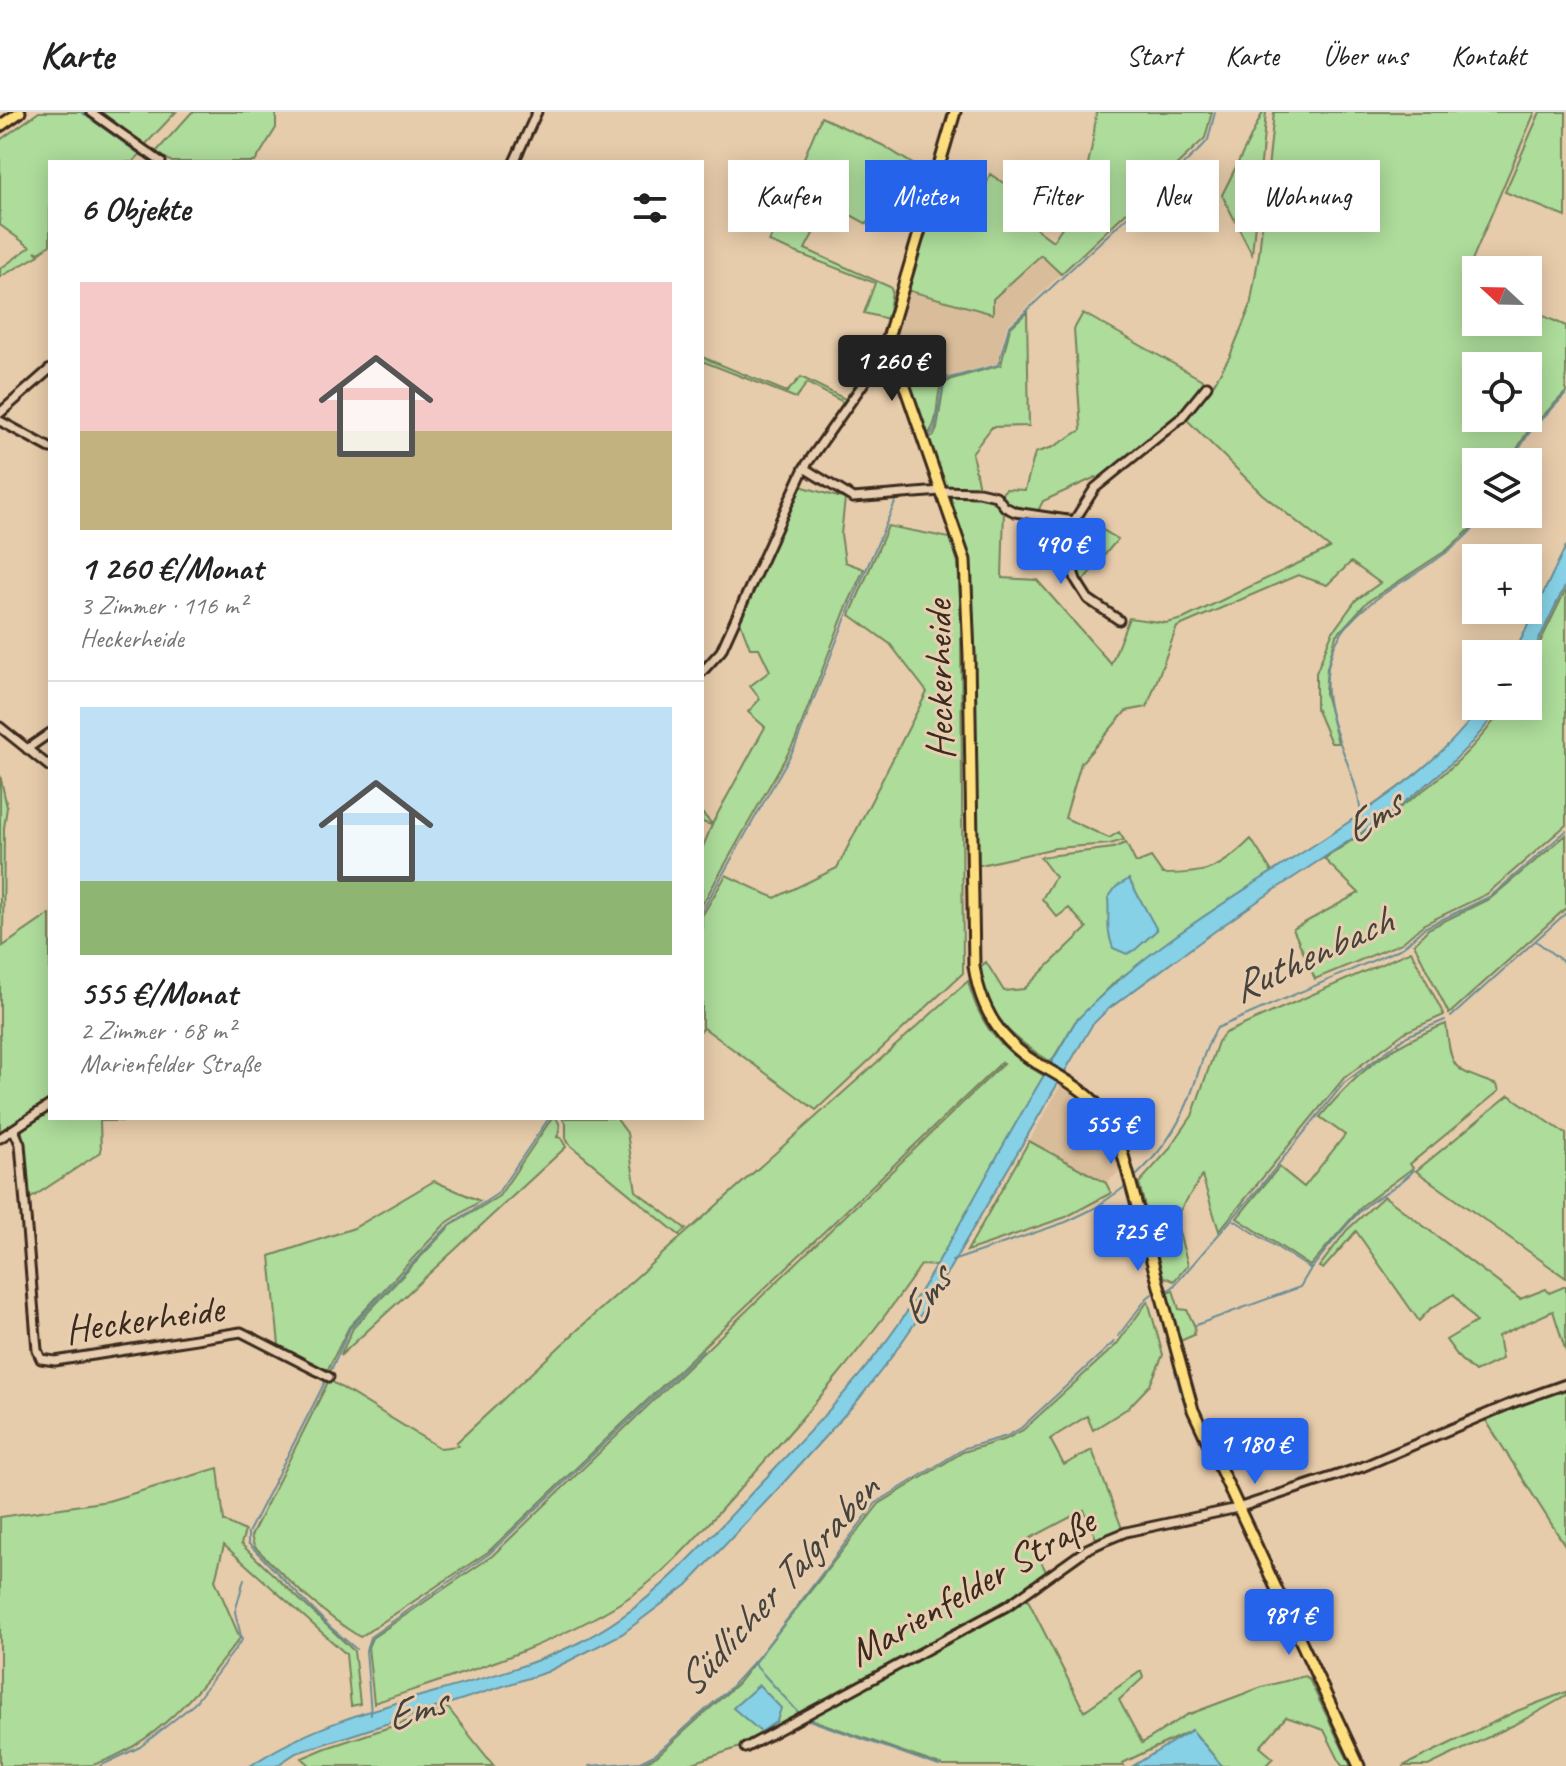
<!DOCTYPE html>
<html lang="de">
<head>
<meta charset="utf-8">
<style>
  body { margin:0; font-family:Caveat,sans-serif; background:#f2f2f2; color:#222; height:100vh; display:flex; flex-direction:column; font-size:30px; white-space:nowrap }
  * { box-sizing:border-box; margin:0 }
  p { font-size:26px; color:#767676 }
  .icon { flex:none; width:44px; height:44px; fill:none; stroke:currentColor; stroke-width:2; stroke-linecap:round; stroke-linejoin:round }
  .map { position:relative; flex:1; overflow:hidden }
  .drawer { position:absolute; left:48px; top:48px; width:656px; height:960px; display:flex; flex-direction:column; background:#fff; border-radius:0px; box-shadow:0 4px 20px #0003 }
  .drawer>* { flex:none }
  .guide { position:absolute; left:728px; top:48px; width:718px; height:72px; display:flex; gap:16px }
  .needle { width:52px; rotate:292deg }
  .controls { position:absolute; left:1462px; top:144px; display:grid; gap:16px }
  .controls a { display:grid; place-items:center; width:80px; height:80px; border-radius:0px; background:#fff; box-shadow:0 4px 20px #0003; font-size:40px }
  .price { position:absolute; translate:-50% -68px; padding:0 18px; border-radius:8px; background:#2563eb; color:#fff; font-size:26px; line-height:52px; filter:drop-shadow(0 2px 4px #0008) }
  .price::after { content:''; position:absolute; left:50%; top:48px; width:24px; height:18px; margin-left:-12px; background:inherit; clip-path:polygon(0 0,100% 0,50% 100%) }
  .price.active { background:#222; color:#fff }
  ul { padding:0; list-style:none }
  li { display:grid; align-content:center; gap:16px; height:424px; padding:0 32px }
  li+li { border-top:2px solid #e0e0e0 }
  li span { display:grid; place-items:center; height:248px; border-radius:0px; color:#555 }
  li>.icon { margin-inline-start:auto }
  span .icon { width:144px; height:144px; fill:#fffc; stroke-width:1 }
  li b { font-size:34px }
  h2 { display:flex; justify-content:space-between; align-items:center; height:96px; padding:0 32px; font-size:34px }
  .chip { padding:0 28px; border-radius:0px; background:#fff; box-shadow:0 4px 20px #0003; font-size:28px; line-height:72px }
  .chip.active { background:#2563eb; color:#fff }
  header { display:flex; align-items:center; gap:48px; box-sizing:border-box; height:112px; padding:0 40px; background:#fff; border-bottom:2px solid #e0e0e0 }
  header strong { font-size:38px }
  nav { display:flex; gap:44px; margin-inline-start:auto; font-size:28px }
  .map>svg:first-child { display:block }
</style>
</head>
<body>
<header>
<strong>Karte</strong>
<nav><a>Start</a><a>Karte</a><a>Über uns</a><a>Kontakt</a></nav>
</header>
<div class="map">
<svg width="1566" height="1654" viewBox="0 0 1566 1654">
  <rect width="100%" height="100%" fill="#e7ccab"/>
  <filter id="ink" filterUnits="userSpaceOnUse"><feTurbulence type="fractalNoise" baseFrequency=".0125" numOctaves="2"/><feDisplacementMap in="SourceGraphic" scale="16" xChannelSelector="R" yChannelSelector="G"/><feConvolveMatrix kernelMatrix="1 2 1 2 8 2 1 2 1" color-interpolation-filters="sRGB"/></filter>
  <g filter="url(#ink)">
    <path fill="#d9bd9b" d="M 1041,143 L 1061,162 L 1007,214 L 997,252 L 946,265 L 903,261 L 891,227 L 905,177 L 992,201 L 993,187 Z
      M 1061,973 L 1092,997 L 1111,1027 L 1120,1050 L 1120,1059 L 1106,1071 L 1029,1029 Z"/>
    <path fill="#addc9b" stroke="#74835c" stroke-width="2" fill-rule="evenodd" d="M 39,0 L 84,0 L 142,40 L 133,50 L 50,50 L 50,133 L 39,141 L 35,139 L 39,143 L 0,165 L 0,157 L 30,135 L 0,113 L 0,28 Z
      M 101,0 L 176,0 L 145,33 Z
      M 192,0 L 276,0 L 276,16 L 255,50 L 172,50 L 156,40 Z
      M 1096,0 L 1212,0 L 1205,26 L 1061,162 L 1041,143 L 993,187 L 993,202 L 910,179 L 907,173 L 929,103 L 976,103 L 990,62 L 1039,95 L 1030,112 L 1053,129 C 1080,91 1093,46 1096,0 Z
      M 1263,0 L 1266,0 L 1252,142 L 1222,83 Z
      M 1274,0 L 1535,0 L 1464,167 L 1476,173 L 1476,210 L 1528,210 L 1528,197 L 1566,214 L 1566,280 L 1528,319 L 1509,350 L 1476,350 L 1476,402 L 1482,402 L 1476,412 L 1447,438 L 1367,490 L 1336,524 L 1327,556 L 1325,581 L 1338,631 L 1331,631 L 1316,596 L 1316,561 L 1332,521 L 1356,488 L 1380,471 L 1351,450 L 1327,473 L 1298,463 L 1177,515 L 1147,595 L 1126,599 L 1081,651 L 1065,706 L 1109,726 L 1119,720 L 1124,728 L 1110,732 L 1055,736 L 976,754 L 972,506 L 968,447 L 949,386 L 953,382 C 974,382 991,379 1004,398 L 1002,466 L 1037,468 L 1111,552 L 1129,506 L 1166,511 L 1183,507 L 1330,436 L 1262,382 L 1185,306 L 1213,273 L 1230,244 L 1250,195 L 1259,142 ZM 1476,254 L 1528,254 L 1528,306 L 1476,306 Z
      M 1540,0 L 1566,0 L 1566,105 L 1505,80 Z
      M 821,5 L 882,33 L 927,61 L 920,90 L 899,77 L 884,86 L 867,112 L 829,91 L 805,137 L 890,175 L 892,179 L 888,207 L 864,201 L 875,171 L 769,130 Z
      M 1027,200 L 1029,314 L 992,315 L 972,341 L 979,377 L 945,375 L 927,327 L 934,323 L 937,317 L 944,272 L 952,267 L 1001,253 L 1010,216 Z
      M 1083,201 L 1206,270 L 1179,303 L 1099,369 L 1096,365 L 1043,389 L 1037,401 C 1021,399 1008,398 1001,382 L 1006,377 L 1025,378 L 1035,341 L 1053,335 L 1081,318 L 1074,217 Z
      M 702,245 L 787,280 L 801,265 L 845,287 L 863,262 L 868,260 L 845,291 L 807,271 L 796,286 L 702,249 Z
      M 903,261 L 946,265 C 932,281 943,310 926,324 Z
      M 800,374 L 845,387 L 841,422 L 845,450 L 864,457 L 845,499 L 795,629 L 702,793 L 702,737 L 712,713 L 702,710 L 702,701 L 712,712 L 765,615 L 748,600 L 760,587 L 750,574 L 770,559 L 759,536 L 750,536 L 739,507 Z
      M 1081,405 L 1118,427 L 1081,471 C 1069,449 1071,427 1081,405 Z
      M 888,414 L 950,426 L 958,451 L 961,502 L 963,861 L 816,998 L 704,916 L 702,918 L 702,804 L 726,763 L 775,786 L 837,756 L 927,580 L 890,532 L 850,503 Z
      M 1566,477 L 1566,713 L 1487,782 L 1424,812 L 1402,831 L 1315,867 L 1293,817 L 1359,781 L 1324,747 C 1388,703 1461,662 1504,594 L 1528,594 L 1528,555 Z
      M 0,663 L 7,695 L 4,716 L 3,834 L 50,802 L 50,1006 L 148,1006 L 148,1009 L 100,1009 L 101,1040 L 28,1088 L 21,1009 L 0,1022 Z
      M 1566,723 L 1566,796 L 1449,902 L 1414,832 L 1428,817 L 1491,786 Z
      M 1251,727 L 1272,760 L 1116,869 L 1075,910 L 1051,950 C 1014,928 983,902 979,856 L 986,850 L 1004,879 L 1024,877 L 1087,816 L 1069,796 L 1057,805 L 1042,787 L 1055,765 L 1040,745 L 1113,736 L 1126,731 L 1136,751 L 1151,745 L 1163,762 C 1206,762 1220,758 1251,727 Z
      M 1411,839 L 1444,903 L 1405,920 L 1344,966 L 1219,1119 L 1202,1064 L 1175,1106 L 1188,1153 L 1174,1169 L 1162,1164 L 1139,1071 L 1167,1040 L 1192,1004 L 1218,930 L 1225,921 Z
      M 968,869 C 980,917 1003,939 1044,964 L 936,1154 L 921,1153 C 866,1234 803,1306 738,1379 C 703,1417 669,1460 625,1488 C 547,1537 460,1562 374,1591 L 368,1535 L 372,1526 L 492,1444 L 1004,951 L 1002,950 L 488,1440 L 360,1525 C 319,1500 287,1467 254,1434 L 251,1424 L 329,1268 L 440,1336 L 458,1334 L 456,1331 L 585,1211 Z
      M 1446,912 C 1452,960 1452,956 1497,973 L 1499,979 L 1410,1052 L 1413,1056 L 1363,1093 L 1310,1154 L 1237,1106 L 1279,1055 L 1304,1075 L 1345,1023 L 1320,1005 C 1359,958 1389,934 1446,912 Z
      M 1509,983 L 1566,1022 L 1566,1166 L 1416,1059 Z
      M 552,1006 L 556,1006 C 561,1013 561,1018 557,1025 L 561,1026 L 566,1035 L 340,1244 L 353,1216 L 450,1114 L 499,1084 Z
      M 562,1006 L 616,1006 L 627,1021 L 636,1079 L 686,1117 L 679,1123 L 569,1032 L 566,1026 L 566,1012 Z
      M 1029,1029 L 1106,1071 L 1111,1081 L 1066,1105 L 967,1139 Z
      M 434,1069 L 480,1089 L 445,1112 L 349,1215 L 327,1259 L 279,1233 L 270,1144 L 354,1116 Z
      M 1384,1084 L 1520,1187 L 1546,1177 L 1549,1181 L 1566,1174 L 1566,1240 L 1553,1199 L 1498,1224 L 1502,1247 L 1475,1260 L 1460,1247 L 1446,1228 L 1476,1210 L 1454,1182 L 1430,1197 L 1419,1209 L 1356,1119 L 1323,1157 L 1319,1155 L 1347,1118 Z
      M 1173,1178 L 1179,1197 L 1187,1198 L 1195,1215 L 1194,1223 L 1178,1230 L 1165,1181 Z
      M 1148,1189 L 1163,1243 L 1150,1273 L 1128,1296 L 1093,1318 L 1087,1304 L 1050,1327 L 1064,1353 L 1092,1338 L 1123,1419 L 1097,1429 L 1084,1398 L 1029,1427 L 1048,1463 L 1006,1492 L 743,1634 L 684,1654 L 613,1654 L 641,1652 L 657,1644 L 738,1571 L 879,1392 L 963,1340 L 1006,1327 L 1023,1318 L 1116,1233 Z
      M 1566,1277 L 1566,1435 L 1485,1307 Z
      M 218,1356 L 224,1409 L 245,1419 L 241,1432 L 354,1539 L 360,1592 L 351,1594 L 346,1542 L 224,1433 L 215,1468 L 240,1526 C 199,1578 158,1632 93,1653 C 76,1654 21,1654 0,1654 L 0,1405 L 108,1389 Z
      M 1026,1484 L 1084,1599 L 1141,1559 L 1143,1566 L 1119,1588 L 1142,1631 L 1187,1603 L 1262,1575 L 1305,1564 L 1309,1567 L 1351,1654 L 1342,1654 L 1324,1618 L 1286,1605 L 1260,1635 L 1273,1646 L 1265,1654 L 1222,1654 L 1192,1618 C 1169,1630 1146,1639 1123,1651 L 1124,1654 L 943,1654 L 807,1606 Z
      M 1566,1580 L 1566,1584 L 1518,1611 L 1428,1654 L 1403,1654 L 1517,1599 Z
      M 448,1596 L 494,1654 L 311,1654 L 302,1646 L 326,1636 Z"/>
    <path fill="#86d1e6" stroke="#688e96" stroke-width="2" d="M 1566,434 L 1566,472 L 1528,550 L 1528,542 L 1514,542 Z
      M 1481,594 L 1500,594 C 1451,671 1345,730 1270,781 C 1214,818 1161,859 1107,898 L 1092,913 L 933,1185 L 890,1247 L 858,1288 L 776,1379 L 687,1473 L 622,1522 L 547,1560 L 296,1641 L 276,1654 L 250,1654 C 348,1587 473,1582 578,1531 C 647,1497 695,1442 747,1386 C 799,1330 854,1276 898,1213 C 936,1158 967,1099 999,1041 C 1023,997 1050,954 1075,910 C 1145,834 1248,777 1334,720 C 1389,683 1442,649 1481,594 Z
      M 1129,767 L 1157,818 L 1135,838 L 1127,842 L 1113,836 C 1105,814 1110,807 1108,786 L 1116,775 Z
      M 759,1573 L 781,1596 L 777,1609 L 761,1620 L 733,1596 Z
      M 1192,1618 L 1222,1654 L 1133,1654 Z"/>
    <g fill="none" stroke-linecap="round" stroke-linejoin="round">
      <path stroke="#688e96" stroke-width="2" d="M 81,0 L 142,44
        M 928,325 L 935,317 L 943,272 L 949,266 L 998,253 L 1009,215 L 1201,36 L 1208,28 L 1215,0
        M 1511,350 L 1529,321 L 1566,282
        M 1361,704 C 1358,663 1331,623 1327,581 C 1319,481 1441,471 1484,402
        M 702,799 L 795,635 L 848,500 L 897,386
        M 1536,829 L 1566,852
        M 1451,905 L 1566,801
        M 1137,1063 C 1158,1043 1176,1018 1187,992 C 1198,967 1202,939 1217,916 L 1402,836 L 1424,816 L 1491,784 L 1566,719
        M 1234,1108 L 1311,1157 C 1329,1135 1346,1111 1367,1093 C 1383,1081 1401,1073 1414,1058
        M 952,1149 L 1066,1110 L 1095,1096 L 1126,1074
        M 1166,1179 L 1172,1176 L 1260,1075 L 1344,971 L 1407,924 L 1445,908
        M 1196,1213 L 1300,1175 L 1310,1158
        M 1118,1224 L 1147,1186 L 1152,1182
        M 1170,1238 L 1181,1282 L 1192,1307
        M 330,1260 L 350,1216 L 448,1114 L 497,1082 L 549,1006
        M 326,1268 L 248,1421 L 248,1431 L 329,1514 L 356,1537
        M 754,1552 L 799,1601
        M 371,1602 L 366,1538 L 370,1525 L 489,1442 L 703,1238
        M 806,1607 L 939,1654
        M 100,1654 L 140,1635 L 194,1592 L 242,1528 L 235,1500 L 244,1467
        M 589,1654 L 640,1650 L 656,1642 L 730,1576 L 759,1544 L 876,1391 L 965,1336 L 1007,1324 L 1021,1316 L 1115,1229"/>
      <defs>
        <path id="minor" d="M 91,0 L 161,50
          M 514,50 L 537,0
          M 0,301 L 50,257
          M 0,309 L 50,336
          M 804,356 L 853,386 L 941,379 L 979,380 L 996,384 L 1005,395 L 1015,400 L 1074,409
          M 1119,508 L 1088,487 L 1076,468 L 1069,446 L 1074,409 L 1095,376 L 1181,306 L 1207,274
          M 702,560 L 721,539 L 804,356 L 868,265 L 883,234 L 889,232
          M 0,615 L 50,655
          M 27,637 L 50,621
          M 14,1018 L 20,1032 L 37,1238 L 41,1247 L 55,1249 L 241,1220 L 329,1265
          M 0,1026 L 50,993
          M 745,1636 L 1007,1494 L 1087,1437 L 1104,1429 L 1126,1420 L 1238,1396 L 1362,1355 L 1512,1291 L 1566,1272"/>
        <path id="major" d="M 955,0 L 888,226 L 965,448 L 969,543 L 974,854 C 980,895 999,928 1035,950 C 1054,961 1072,970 1088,984 C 1101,995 1110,1010 1118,1025 L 1193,1298 L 1359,1654
          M 0,14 L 20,0"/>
      </defs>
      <use href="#minor" stroke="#3b2a1e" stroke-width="13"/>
      <use href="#major" stroke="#3b2a1e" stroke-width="15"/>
      <use href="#minor" stroke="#e8ceb0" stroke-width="7"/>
      <use href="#major" stroke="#fedf80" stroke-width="9"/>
    </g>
  </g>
  <g text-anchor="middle" stroke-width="6" stroke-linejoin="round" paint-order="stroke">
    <g font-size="40" fill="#3b2a1e" stroke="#e8ceb0">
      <text transform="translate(938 568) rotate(-91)" y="14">Heckerheide</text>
      <text transform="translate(144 1206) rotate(-8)" y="14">Heckerheide</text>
      <text transform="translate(971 1474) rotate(-30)" y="14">Marienfelder Straße</text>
    </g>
    <g font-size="42" font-style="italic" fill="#46433c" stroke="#e8ceb0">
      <text transform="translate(1371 704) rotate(-35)" y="15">Ems</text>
      <text transform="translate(1311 841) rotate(-25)" y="15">Ruthenbach</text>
      <text transform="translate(924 1184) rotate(-56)" y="15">Ems</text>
      <text transform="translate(776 1473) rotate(-48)" y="15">Südlicher Talgraben</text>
      <text transform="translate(415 1596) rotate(-18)" y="15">Ems</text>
    </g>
  </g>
</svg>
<div class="controls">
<a><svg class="needle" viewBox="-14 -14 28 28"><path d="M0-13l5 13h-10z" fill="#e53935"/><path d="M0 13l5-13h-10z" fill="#767676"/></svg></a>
<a><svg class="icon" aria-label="locate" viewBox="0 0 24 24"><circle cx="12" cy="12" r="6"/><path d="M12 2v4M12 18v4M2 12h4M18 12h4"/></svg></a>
<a><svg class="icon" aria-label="layers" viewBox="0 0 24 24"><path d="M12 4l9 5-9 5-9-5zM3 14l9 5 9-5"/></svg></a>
<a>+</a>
<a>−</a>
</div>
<b class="price active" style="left:892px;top:291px">1 260 €</b>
<b class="price" style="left:1061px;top:474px">490 €</b>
<b class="price" style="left:1111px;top:1054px">555 €</b>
<b class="price" style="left:1138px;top:1161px">725 €</b>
<b class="price" style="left:1255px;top:1374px">1 180 €</b>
<b class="price" style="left:1289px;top:1545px">981 €</b>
<div class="guide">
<a class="chip">Kaufen</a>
<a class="chip active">Mieten</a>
<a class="chip">Filter</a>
<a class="chip">Neu</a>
<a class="chip">Wohnung</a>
</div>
<section class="drawer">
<h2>6 Objekte<svg class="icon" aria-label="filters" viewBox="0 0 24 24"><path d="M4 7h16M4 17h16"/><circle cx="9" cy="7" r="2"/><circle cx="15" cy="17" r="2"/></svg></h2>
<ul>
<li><span style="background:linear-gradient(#f6c9c9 60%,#c2b280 0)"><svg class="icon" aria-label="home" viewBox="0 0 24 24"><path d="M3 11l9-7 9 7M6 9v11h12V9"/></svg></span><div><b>1 260 €/Monat</b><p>3 Zimmer · 116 m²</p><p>Heckerheide</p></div></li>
<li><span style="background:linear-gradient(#bfe0f5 70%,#8fb573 0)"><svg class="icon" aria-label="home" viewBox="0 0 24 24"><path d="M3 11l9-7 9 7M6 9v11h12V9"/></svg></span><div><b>555 €/Monat</b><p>2 Zimmer · 68 m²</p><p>Marienfelder Straße</p></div></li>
</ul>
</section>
</div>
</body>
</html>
